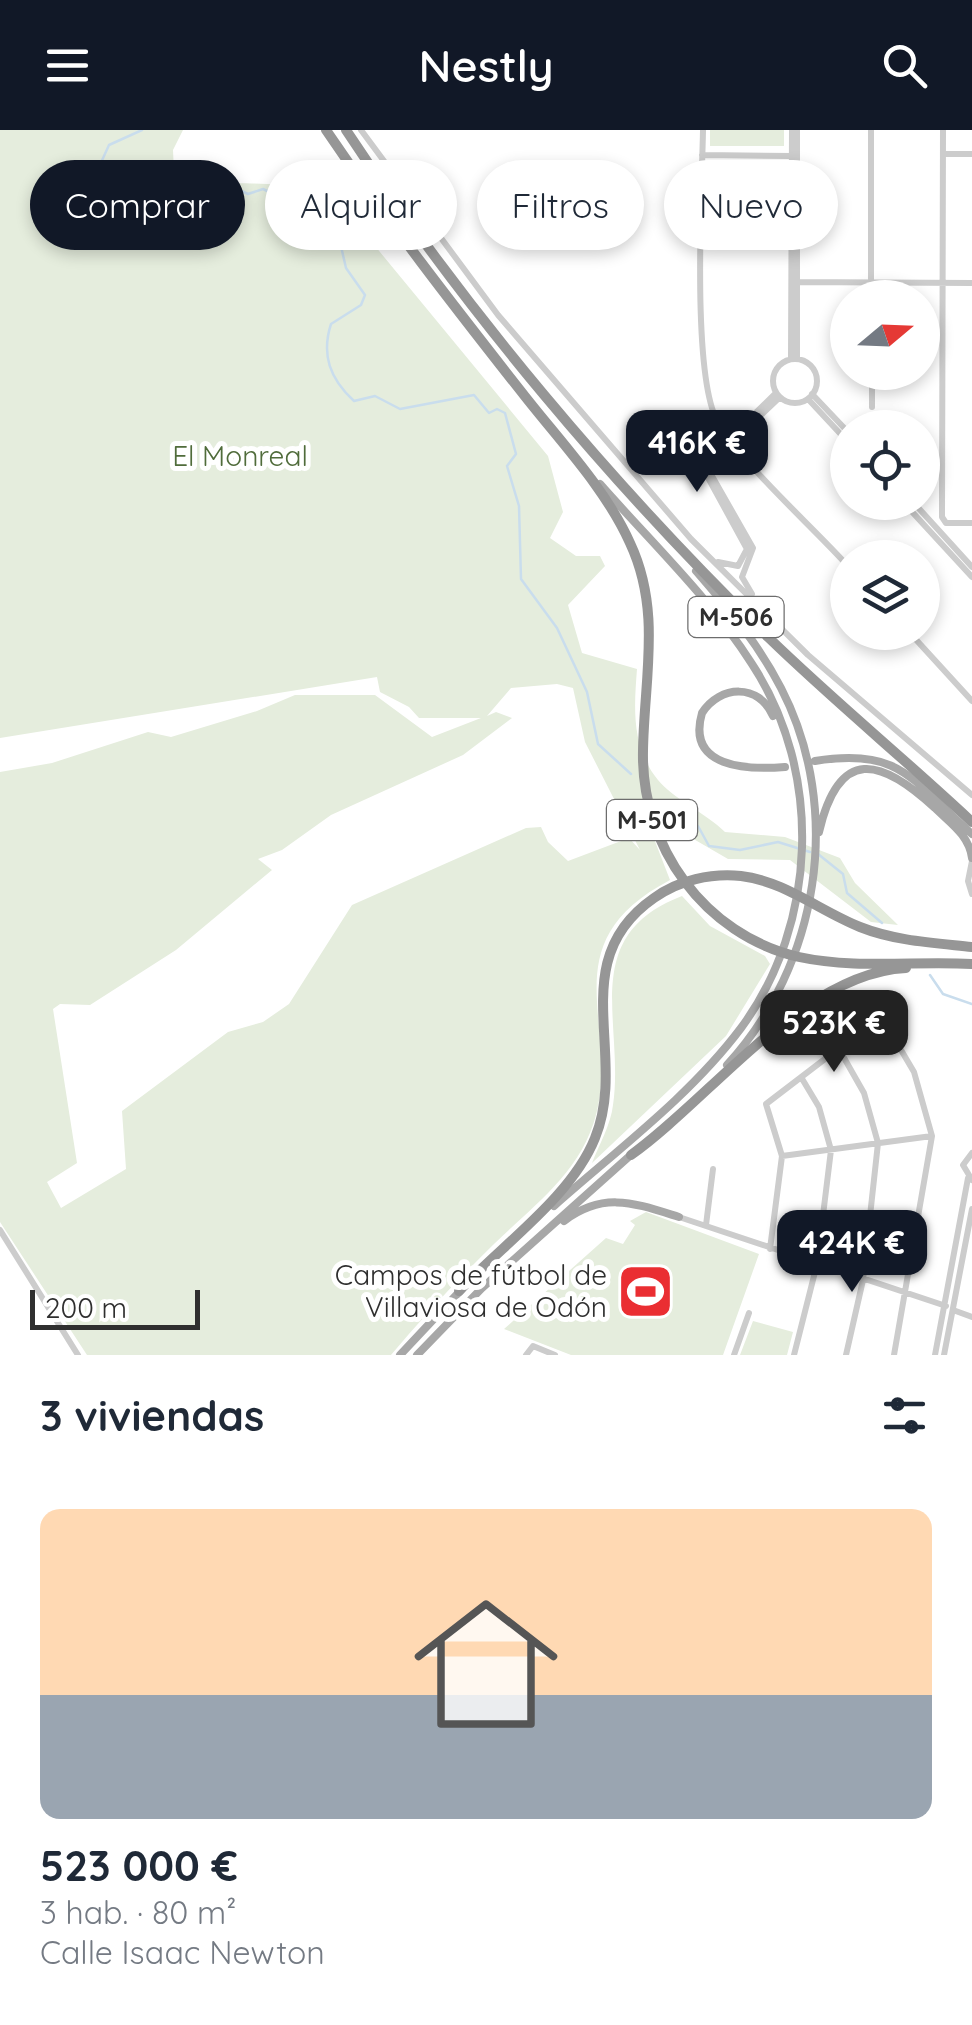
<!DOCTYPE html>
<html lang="es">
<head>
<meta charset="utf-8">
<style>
  body { margin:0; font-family:Quicksand,sans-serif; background:#f2f2f3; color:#1f2937; height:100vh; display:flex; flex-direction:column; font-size:38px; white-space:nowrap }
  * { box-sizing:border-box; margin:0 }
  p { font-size:32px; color:#747a83 }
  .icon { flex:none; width:55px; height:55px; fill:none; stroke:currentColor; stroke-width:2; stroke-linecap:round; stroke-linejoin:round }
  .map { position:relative; height:1225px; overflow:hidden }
  .details { display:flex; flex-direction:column; background:#fff; flex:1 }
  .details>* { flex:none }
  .hud { position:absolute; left:30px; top:30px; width:912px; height:90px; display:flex; gap:20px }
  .needle { width:65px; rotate:71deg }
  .fabs { position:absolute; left:830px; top:150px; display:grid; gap:20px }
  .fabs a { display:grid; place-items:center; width:110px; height:110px; border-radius:50%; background:#fff; box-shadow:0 5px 15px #0003; font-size:50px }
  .scale { position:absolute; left:30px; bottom:25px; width:170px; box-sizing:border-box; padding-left:10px; border:5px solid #2f2f2f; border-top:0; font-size:28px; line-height:35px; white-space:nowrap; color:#2f2f2f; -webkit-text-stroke:8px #fff; paint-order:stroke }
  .price { position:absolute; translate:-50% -85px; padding:0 22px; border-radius:20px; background:#111827; color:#fff; font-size:32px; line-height:65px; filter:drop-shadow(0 2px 5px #0008) }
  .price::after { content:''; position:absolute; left:50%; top:60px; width:30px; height:22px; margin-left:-15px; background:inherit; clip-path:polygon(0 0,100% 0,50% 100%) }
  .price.selected { background:#222; color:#fff }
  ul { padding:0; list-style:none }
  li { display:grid; align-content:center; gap:20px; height:530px; padding:0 40px }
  li span { display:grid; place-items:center; height:310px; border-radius:20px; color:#555 }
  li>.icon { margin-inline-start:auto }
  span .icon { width:180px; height:180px; fill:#fffc; stroke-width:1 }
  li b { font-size:42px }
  h2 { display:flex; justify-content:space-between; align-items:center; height:120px; padding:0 40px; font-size:42px }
  .chip { padding:0 35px; border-radius:45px; background:#fff; box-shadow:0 5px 15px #0003; font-size:35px; line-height:90px }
  .chip.selected { background:#111827; color:#fff }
  header { display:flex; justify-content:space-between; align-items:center; height:130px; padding:0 40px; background:#111827; color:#fff; font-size:45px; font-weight:600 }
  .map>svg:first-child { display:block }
</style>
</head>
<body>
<header><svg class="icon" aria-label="menu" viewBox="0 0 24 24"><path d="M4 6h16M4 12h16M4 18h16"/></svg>Nestly<svg class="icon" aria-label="search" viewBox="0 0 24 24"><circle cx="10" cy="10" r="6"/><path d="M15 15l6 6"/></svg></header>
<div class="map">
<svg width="972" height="1225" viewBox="0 0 972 1225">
  <rect width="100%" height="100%" fill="#fff"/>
  <path fill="#e5eddd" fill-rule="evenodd" d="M 0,0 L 183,0 L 173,20 L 174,41 C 222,62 267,46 306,61 C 322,68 324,76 347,82 L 548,326 L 563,382 L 550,408 L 576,426 L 600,426 L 605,436 L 568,475 L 582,523 L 637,539 C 634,578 631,617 658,650 C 672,668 706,683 725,702 L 785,707 L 840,728 L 855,753 L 898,795 L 871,792 L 790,730 L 728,729 L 678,700 L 651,701 L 670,750 C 549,814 620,892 596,985 C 581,1042 534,1075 494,1114 C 458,1149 424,1186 391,1225 L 87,1225 L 0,1092 L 0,642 L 52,633 L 148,602 L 171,607 L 257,581 L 295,565 L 375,565 L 432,607 L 481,588 L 419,588 L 409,577 L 380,562 L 377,547 L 0,608 ZM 557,554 L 573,558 L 585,612 L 640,720 L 629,708 L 568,731 L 548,712 L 541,697 L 526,698 L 352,775 L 289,874 L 263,892 L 228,902 L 122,981 L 126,1039 L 61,1078 L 47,1052 L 77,1033 L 53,879 L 60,874 L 90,875 L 176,820 L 272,740 L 258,729 L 282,720 L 331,685 L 463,625 L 512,588 L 496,582 L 487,586 L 511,558 Z
    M 710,0 L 784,0 L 784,16 L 710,16 Z
    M 682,766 L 710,796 L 765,826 L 770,834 L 726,906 L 592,1033 C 599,1015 611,994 613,975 C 625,894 577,806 682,766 Z
    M 646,1082 L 759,1124 L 723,1225 L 571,1225 L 504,1199 L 606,1108 L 623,1114 L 635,1095 L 630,1091 Z
    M 753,1191 L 793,1202 L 787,1225 L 740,1225 Z"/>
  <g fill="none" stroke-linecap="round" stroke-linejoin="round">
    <path stroke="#c9dded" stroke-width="2.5" d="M 142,0 L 109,15 L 94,48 L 93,66 L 99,73 L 119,69 L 160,89 C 176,85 185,64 203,57 L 219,64 L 235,58 L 248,64 L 263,59 L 321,87 L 340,112 L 346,138 L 365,165 L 361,175 L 331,194 C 321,225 330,249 354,271 L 375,266 L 400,279 L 474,265 L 489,283 L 497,279 L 505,283 L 516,324 L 507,336 L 519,376 L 521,449 L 557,498 L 587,562 L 598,614 L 631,644
      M 659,673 L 698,696 L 709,716 L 740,720 L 778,712 L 810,722
      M 818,724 L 843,744 L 847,763 L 882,793
      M 930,845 L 943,864 L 972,874"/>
    <path stroke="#ccc" stroke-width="6" d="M 361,0 L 498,185 L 691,409 L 808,525 L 972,665
      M 703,0 C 702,60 691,252 719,294 C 752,344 807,391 848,436
      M 871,0 L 871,168
      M 943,0 L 942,387 L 946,393 L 972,393
      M 943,24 L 972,24
      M 702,25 L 791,26
      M 793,152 L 972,153
      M773 251a22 22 0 1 1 44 0a22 22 0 1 1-44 0Z
      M 791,229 L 792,0
      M 797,229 L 797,0
      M 872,242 L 872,277
      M 812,264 L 848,302
      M 808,269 L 848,312
      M 903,372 L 972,447
      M 913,372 L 972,437
      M 718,432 L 738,436 L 747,419 L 706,344 L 706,331 L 776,263
      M 752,464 L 742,447 L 753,418 L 712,346 L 711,333 L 780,267
      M 909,502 L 972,571
      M 972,731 L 968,751 L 972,764
      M 839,919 L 864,963 L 878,1013 L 863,1150 L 846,1225
      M 972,1023 L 963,1035 L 972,1050
      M 782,1026 L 932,1006
      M 679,1087 L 946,1176
      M 706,1095 L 713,1039
      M 0,1100 L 78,1225
      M 770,1119 L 782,1026 L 766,974 L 881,886 L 914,942 L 932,1006 L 894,1225
      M 953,1180 L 972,1187
      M 526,1225 L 533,1216 L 555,1225
      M 734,1225 L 749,1183
      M 794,1225 L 817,1134 L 831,1020 L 819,977 L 801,947
      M 935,1225 L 968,1048
      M 944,1225 L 972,1079"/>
    <path stroke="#a7a7a7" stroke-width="8" d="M 696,441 C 728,478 758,513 781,558 C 844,680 819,835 727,935
      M 773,586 C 759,553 720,555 702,583 C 686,638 747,640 785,637
      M 815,631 C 903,617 912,652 972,704
      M 819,702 C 839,616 881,628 935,678 C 950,693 969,705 972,728
      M 554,1076 C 617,1020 690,966 741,898 C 818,794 823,642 752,534 C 710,468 651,412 600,354
      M 564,1091 C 604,1061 634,1073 679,1087
      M 400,1225 L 462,1159
      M 417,1225 L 482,1158 L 633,1023"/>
    <path stroke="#969696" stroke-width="10" d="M 326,0 C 387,90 453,175 520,260 C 557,308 605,357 630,413 C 662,481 644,549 643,621 C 641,716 704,805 799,827 C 854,839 915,831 972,834
      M 346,0 C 465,180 615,358 769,508 C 835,572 906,630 972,692
      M 631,1025 C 711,968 803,843 906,838
      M 459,1161 C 502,1115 572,1066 595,1008 C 629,925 563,831 654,768 C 679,750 711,743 741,746 C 784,751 820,781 860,797 C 895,811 935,813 972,817"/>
  </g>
  <defs>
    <symbol id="stadium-square" viewBox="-11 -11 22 22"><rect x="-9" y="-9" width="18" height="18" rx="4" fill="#ea2e32" stroke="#fff"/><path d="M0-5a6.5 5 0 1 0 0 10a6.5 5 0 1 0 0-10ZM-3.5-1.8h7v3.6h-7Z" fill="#fff"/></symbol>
  </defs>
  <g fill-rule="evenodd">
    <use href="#stadium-square" x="614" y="1130" width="63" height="63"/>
  </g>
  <g text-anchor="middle" stroke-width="10" stroke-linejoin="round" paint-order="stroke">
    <g fill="#fff" stroke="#6d6d6d" stroke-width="2.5">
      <rect x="688.5" y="467" width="95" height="40" rx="8"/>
      <rect x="607" y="670" width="90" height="40" rx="8"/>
    </g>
    <g font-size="25" font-weight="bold" fill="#2f2f2f">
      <text x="736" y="496">M-506</text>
      <text x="652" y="699">M-501</text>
    </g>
    <g font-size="28" fill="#506c3b" stroke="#fff">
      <text x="240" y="336">El Monreal</text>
    </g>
    <g font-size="28" fill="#2f2f2f" stroke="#fff" text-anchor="end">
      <text x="607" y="1155">Campos de fútbol de<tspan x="607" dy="32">Villaviosa de Odón</tspan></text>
    </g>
  </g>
</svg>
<div class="fabs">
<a><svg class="needle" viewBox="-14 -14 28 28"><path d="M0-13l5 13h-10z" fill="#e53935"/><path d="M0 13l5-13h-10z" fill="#747a83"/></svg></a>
<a><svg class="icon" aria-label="locate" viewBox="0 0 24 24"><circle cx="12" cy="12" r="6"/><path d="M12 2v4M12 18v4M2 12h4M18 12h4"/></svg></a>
<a><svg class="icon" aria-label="layers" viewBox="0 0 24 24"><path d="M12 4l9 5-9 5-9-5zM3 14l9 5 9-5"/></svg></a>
</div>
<div class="scale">200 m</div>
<b class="price" style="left:697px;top:365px">416K €</b>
<b class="price selected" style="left:834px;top:945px">523K €</b>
<b class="price" style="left:852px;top:1165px">424K €</b>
<div class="hud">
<a class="chip selected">Comprar</a>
<a class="chip">Alquilar</a>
<a class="chip">Filtros</a>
<a class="chip">Nuevo</a>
</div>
</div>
<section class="details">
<h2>3 viviendas<svg class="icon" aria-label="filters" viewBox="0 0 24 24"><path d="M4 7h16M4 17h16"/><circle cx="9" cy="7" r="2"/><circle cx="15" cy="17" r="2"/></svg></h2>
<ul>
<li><span style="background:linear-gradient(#ffd9b3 60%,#9aa5b1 0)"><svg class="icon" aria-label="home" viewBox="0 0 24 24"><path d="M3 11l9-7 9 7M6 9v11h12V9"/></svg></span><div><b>523 000 €</b><p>3 hab. · 80 m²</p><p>Calle Isaac Newton</p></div></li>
</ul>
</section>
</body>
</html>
